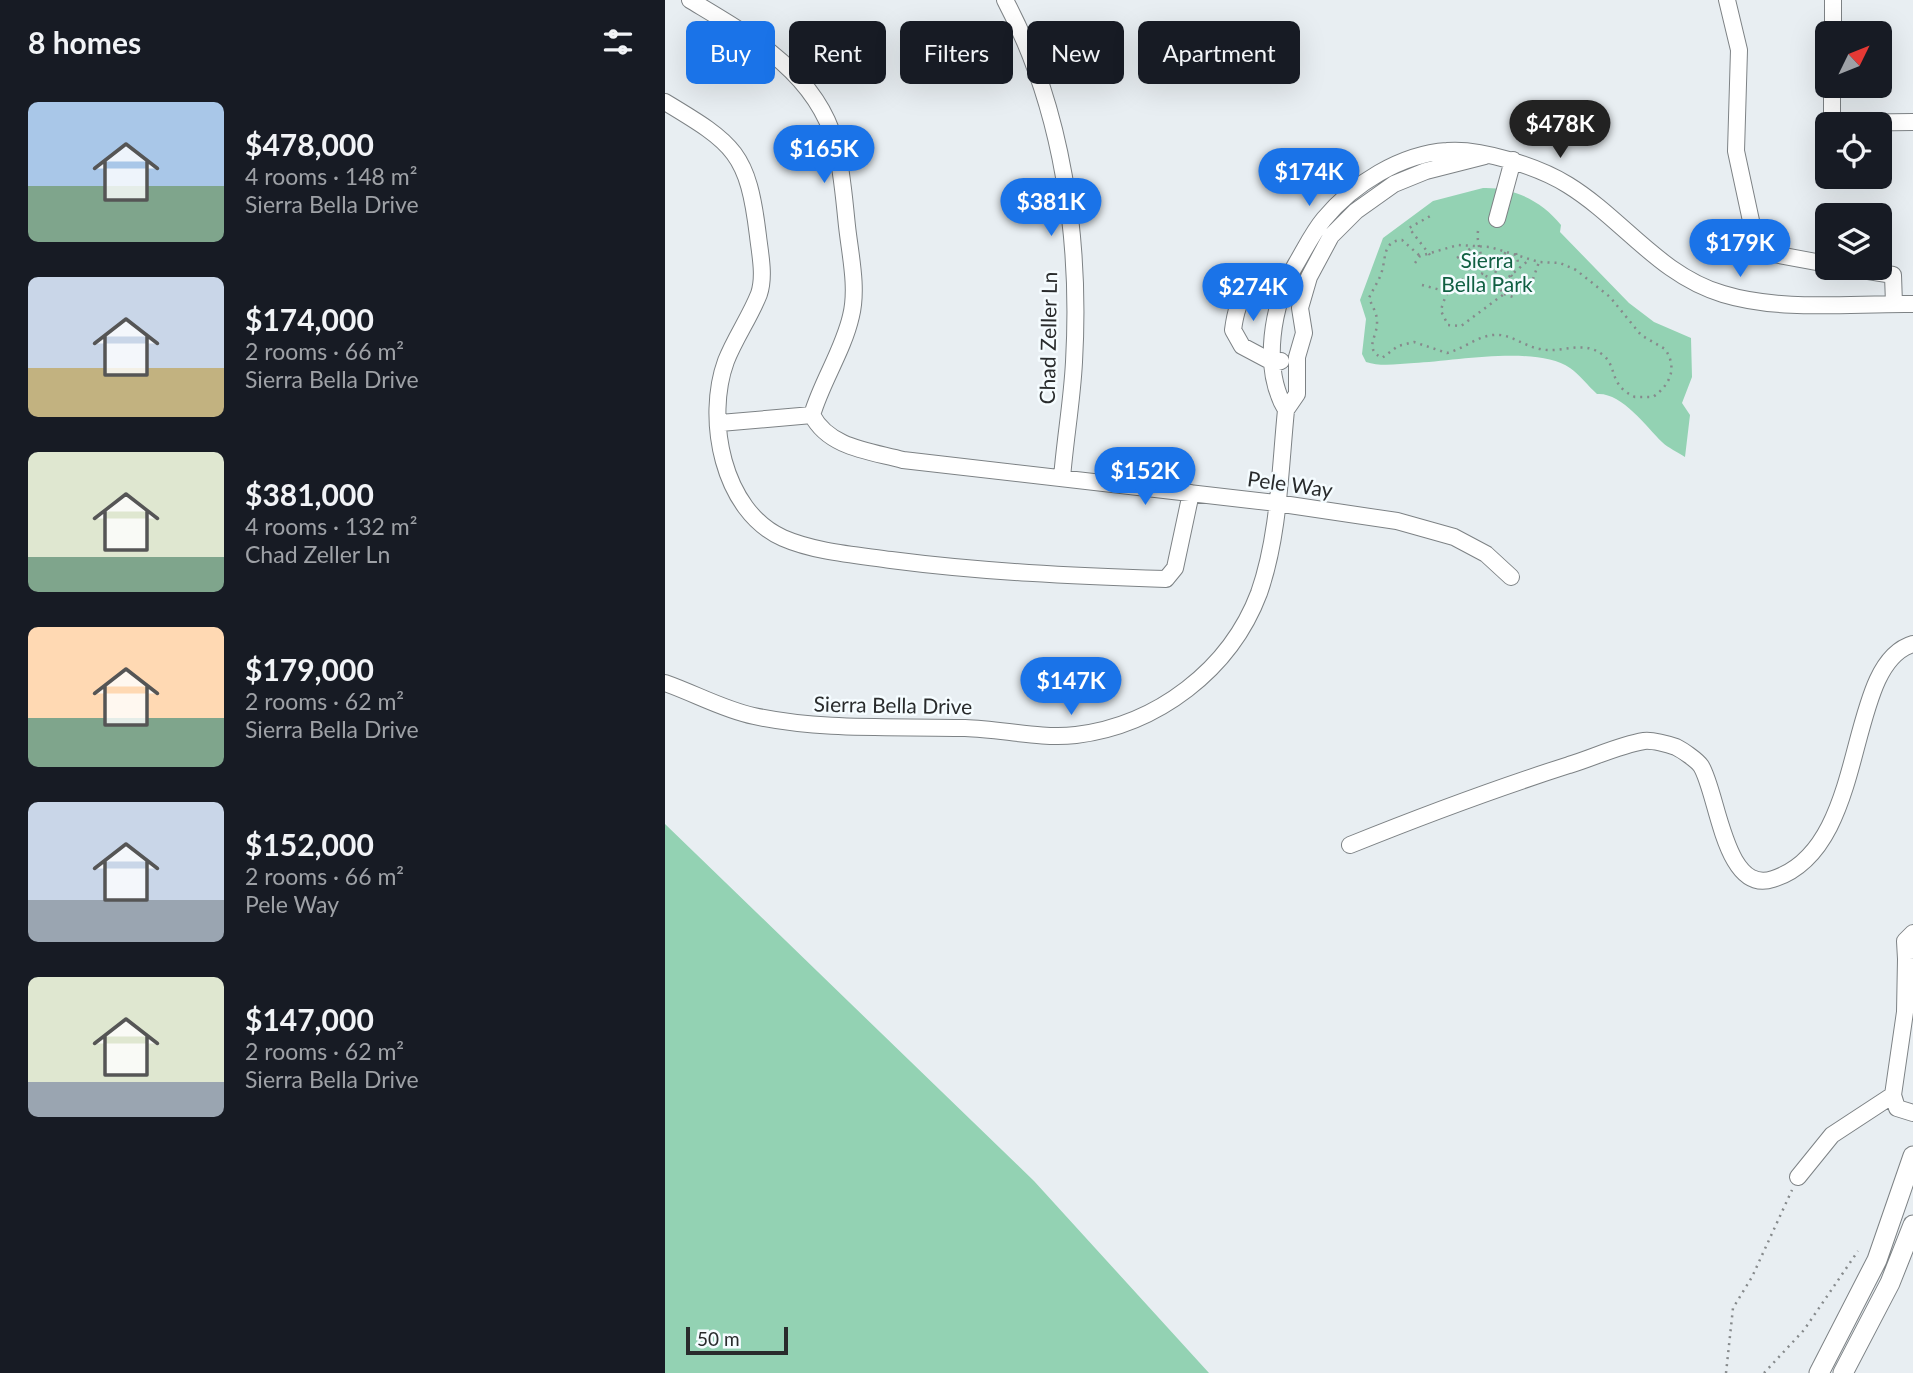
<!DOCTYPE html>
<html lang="en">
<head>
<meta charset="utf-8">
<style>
  body { margin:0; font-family:Lato,sans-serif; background:#20242c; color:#f1f3f6; height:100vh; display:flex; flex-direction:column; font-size:26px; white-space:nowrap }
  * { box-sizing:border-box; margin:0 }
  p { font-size:23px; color:#9ea1a6 }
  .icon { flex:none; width:38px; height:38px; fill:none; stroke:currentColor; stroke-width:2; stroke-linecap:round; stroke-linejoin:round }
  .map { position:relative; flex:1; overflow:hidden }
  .side { display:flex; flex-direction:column; background:#171b24; width:665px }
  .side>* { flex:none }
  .hud { position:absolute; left:21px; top:21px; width:665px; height:63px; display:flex; gap:14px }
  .needle { width:46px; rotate:47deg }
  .tools { position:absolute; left:1150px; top:21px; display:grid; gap:14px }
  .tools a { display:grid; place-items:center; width:77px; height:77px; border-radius:10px; background:#171b24; box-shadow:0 7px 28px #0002; font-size:35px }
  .scale { position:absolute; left:21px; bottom:18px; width:102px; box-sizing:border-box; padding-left:7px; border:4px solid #292b2c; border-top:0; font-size:19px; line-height:24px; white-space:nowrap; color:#292b2c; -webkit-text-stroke:5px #f5fcff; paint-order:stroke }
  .price { position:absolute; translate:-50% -60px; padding:0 16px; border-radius:24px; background:#1a73e8; color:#fff; font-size:23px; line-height:46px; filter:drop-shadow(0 2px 4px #0008) }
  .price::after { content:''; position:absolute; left:50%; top:42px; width:21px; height:16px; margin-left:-10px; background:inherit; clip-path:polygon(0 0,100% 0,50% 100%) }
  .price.current { background:#222; color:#fff }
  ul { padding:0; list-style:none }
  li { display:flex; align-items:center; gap:21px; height:175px; padding:0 28px }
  li span { display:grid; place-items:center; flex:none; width:196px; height:140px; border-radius:10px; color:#555 }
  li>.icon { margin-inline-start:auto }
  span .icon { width:84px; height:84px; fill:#fffc; stroke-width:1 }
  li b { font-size:30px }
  h2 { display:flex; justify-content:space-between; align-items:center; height:84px; padding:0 28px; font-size:30px }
  .chip { padding:0 24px; border-radius:10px; background:#171b24; box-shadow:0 7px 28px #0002; font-size:24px; line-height:63px }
  .chip.current { background:#1a73e8; color:#fff }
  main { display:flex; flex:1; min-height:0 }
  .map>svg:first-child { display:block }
</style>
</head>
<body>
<main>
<section class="side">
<h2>8 homes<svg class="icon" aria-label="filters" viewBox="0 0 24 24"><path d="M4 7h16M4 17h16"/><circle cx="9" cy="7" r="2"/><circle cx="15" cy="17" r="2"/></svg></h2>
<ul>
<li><span style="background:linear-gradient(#a9c7e8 60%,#7fa58c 0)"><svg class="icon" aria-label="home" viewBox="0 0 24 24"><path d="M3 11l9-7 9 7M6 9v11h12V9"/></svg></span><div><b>$478,000</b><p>4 rooms · 148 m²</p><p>Sierra Bella Drive</p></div></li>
<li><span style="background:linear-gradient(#c9d6e8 65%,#c2b280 0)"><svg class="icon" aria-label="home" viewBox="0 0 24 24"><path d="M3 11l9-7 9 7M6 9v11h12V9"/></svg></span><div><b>$174,000</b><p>2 rooms · 66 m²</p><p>Sierra Bella Drive</p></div></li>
<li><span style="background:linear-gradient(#dfe7d0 75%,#7fa58c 0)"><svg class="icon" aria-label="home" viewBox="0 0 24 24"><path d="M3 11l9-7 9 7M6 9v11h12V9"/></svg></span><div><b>$381,000</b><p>4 rooms · 132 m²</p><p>Chad Zeller Ln</p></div></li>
<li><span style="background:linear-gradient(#ffd9b3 65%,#7fa58c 0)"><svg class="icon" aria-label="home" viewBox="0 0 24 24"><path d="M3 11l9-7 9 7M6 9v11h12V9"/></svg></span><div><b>$179,000</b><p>2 rooms · 62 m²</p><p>Sierra Bella Drive</p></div></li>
<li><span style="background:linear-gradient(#c9d6e8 70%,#9aa5b1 0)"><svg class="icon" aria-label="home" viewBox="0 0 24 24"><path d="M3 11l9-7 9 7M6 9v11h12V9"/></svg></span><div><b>$152,000</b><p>2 rooms · 66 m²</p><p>Pele Way</p></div></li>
<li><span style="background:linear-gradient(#dfe7d0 75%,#9aa5b1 0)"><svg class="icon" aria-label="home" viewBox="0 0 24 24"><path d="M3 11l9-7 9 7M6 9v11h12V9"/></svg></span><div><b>$147,000</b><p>2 rooms · 62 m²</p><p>Sierra Bella Drive</p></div></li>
</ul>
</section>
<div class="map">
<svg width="1248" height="1373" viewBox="0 0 1248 1373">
  <rect width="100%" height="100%" fill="#e8eef2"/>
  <path fill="#93d2b3" d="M 818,188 C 848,187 877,201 896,225 L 895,232 L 964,303 L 989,322 L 1026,338 L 1027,377 L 1017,403 L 1025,415 L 1020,457 C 1013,452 1003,448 997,442 C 981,426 956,392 932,394 C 923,386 914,374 905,368 C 872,345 790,361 749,363 C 733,364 716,367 701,362 L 697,354 L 701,319 L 695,300 L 718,238 L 768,201 Z
    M 0,824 L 369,1181 L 544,1373 L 0,1373 Z"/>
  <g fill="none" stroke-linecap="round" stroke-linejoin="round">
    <defs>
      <path id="minor" d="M 25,0 C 83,35 150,71 170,142 C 177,169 179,198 182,226 C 185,254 193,288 186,316 C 178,351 157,381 147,415
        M 340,0 C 398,109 416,240 409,362 C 407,401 400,440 397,478
        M 1062,0 L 1074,50 L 1071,151 L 1091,244 L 1098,252 L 1162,264
        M 1168,33 L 1168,0
        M 1167,86 L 1167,123 L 1248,122
        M 0,102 C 70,144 83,153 93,236 C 95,254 100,276 94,294 C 85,317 70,338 61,361 C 40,418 57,511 118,538 C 150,552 191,555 226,560 C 318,572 409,576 501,579 L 510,568 L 526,493
        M 832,219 L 848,160
        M 1185,268 L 1228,275 L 1229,304
        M 616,361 L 609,363 L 577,346 L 568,330 C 573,292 583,282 622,279
        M 621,410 C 596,368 607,304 631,264 C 640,249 648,232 659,219 C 688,184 736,154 782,151 C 816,148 874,167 903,185 C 958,219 994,275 1058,294 C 1117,312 1187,303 1248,304
        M 147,415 C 164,448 205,451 238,460 L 611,503 L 732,521 L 789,537 L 821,554 L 846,577
        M 55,423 L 147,415
        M 0,683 C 29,693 59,710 89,716 C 158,731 230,726 300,728 C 337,729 374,739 411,735 C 492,725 565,670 594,593 C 614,536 615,470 621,410 L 632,394 L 632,357 L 639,333 L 635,308 L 644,277 L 666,236 L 691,211 L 729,184 L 761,171 L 820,156
        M 685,845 C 757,816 829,789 904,765 C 928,758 954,745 979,741 C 987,740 1003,744 1011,747 C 1017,750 1032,760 1036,766 C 1053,793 1059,895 1108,879 C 1206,848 1178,664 1248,644
        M 1248,933 L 1240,941 L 1241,959 L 1248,949
        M 1228,1095 L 1240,1012 L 1241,959
        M 1133,1177 L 1167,1135 L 1228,1095 L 1232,1108 L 1248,1113"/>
      <path id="major" d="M 1154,1373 L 1212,1260 L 1248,1156
        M 1178,1373 L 1225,1283 L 1248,1225"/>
    </defs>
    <use href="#minor" stroke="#7d8285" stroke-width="18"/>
    <use href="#major" stroke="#7d8285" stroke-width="21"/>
    <path stroke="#868a8c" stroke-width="2.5" stroke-dasharray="2 5" stroke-linecap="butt" d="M 813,231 C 811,246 820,259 817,274 C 795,276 780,289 776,311 L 783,325 L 796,326 L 839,294 L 827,279 L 817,274
      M 851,253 L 854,267
      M 765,255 L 744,228 L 767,215
      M 797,256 L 807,274
      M 792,258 L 809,246
      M 750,263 L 755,256 L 793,245 L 825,247 L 874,262 L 895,263 L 911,270 L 945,297 L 976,335 L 1000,349 C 1013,368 1005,385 988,397 L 970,397 C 943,385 953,367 938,355 C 918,339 897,354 875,349 C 858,346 845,333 828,335 C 811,337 798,349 782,353 L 749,342 L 733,346 L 717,358 C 698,348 713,337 712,321 C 712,313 707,306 704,298 C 708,289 714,281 717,271 C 721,257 718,241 737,240 L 755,256
      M 846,275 L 853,284
      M 827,279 L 841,251
      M 868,279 L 874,262
      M 757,285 L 783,292
      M 833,286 L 865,259
      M 839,294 L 848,297
      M 1061,1373 L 1068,1308 L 1087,1277 L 1127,1190
      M 1099,1373 L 1139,1330 L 1193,1251"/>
    <use href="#minor" stroke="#fff" stroke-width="16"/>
    <use href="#major" stroke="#fff" stroke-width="19"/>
  </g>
  <g text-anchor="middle" stroke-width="5" stroke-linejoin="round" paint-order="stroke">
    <g font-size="21" fill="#105f42" stroke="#f5fcff">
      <text x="822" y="268">Sierra<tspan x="822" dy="24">Bella Park</tspan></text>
    </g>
    <g font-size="21" fill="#292b2c" stroke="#f5fcff">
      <text transform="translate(384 338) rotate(-89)" y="7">Chad Zeller Ln</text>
      <text transform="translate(625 485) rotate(8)" y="7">Pele Way</text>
      <text transform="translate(228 706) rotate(1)" y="7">Sierra Bella Drive</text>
    </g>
  </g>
</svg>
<div class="tools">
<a><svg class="needle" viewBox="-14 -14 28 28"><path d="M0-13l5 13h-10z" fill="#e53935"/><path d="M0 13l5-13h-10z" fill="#9ea1a6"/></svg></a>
<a><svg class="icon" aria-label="locate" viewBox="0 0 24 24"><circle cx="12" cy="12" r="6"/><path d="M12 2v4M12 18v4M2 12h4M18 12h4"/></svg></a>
<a><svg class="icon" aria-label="layers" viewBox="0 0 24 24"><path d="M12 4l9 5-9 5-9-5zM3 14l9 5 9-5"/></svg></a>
</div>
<div class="scale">50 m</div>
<b class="price current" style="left:895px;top:160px">$478K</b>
<b class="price" style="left:159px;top:185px">$165K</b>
<b class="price" style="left:644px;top:208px">$174K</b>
<b class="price" style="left:386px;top:238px">$381K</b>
<b class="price" style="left:1075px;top:279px">$179K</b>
<b class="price" style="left:588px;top:323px">$274K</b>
<b class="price" style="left:480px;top:507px">$152K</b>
<b class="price" style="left:406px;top:717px">$147K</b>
<div class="hud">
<a class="chip current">Buy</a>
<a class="chip">Rent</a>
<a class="chip">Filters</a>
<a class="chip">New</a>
<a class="chip">Apartment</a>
</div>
</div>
</main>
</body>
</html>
